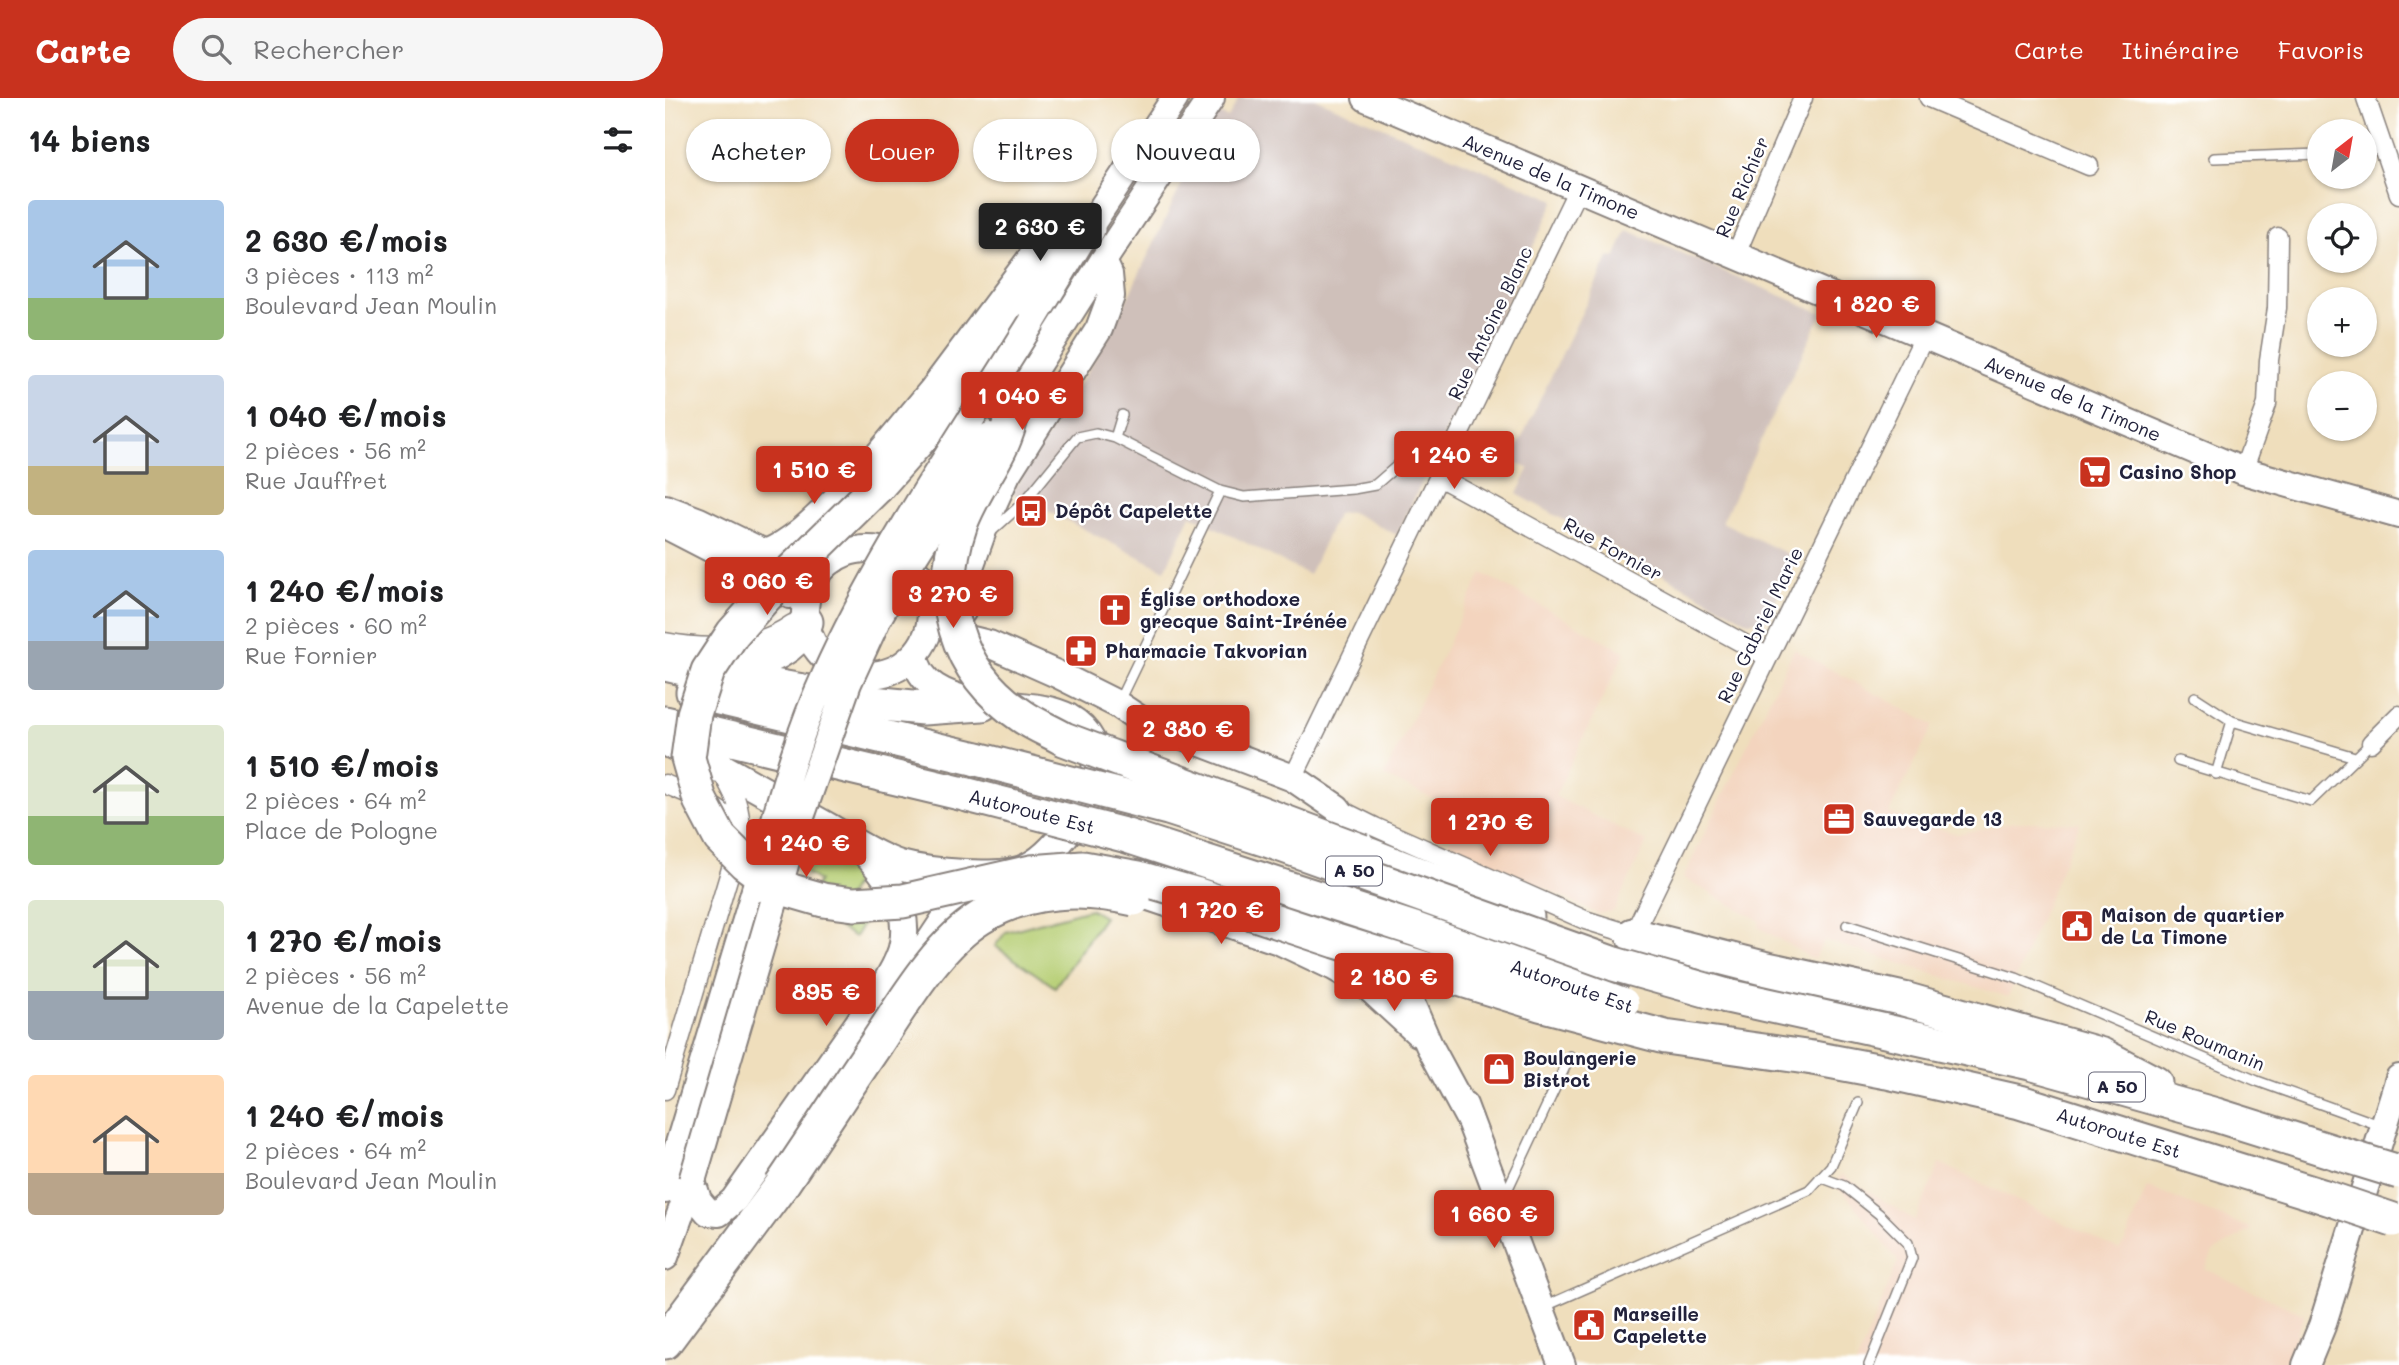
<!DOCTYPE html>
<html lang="fr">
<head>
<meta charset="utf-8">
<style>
  body { margin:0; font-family:Mali,sans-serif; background:#f6f6f6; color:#202124; height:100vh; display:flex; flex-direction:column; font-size:26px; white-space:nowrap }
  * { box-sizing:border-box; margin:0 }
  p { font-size:23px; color:#757577 }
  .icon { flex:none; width:38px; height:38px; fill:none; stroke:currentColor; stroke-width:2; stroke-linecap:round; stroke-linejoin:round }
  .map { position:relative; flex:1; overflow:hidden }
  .drawer { display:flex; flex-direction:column; background:#fff; width:665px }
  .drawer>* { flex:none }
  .top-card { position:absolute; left:21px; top:21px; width:665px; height:63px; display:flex; gap:14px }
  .needle { width:46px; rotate:31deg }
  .buttons { position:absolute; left:1642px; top:21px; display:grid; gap:14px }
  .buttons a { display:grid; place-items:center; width:70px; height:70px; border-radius:50%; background:#fff; box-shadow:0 2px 5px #0004; font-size:35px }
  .price { position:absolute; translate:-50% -60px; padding:0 16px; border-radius:7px; background:#c8321e; color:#fff; font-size:23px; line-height:46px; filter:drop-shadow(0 2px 4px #0008) }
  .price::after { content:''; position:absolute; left:50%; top:42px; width:21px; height:16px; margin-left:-10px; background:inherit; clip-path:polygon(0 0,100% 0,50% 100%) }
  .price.selected { background:#222; color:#fff }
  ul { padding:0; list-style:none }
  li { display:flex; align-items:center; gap:21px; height:175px; padding:0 28px }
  li span { display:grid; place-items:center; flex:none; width:196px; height:140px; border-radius:7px; color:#555 }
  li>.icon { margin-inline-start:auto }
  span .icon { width:84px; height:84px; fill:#fffc; stroke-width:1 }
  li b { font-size:30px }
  h2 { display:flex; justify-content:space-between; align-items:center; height:84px; padding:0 28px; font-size:30px }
  .chip { padding:0 24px; border-radius:32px; background:#fff; box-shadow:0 2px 5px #0004; font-size:24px; line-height:63px }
  .chip.selected { background:#c8321e; color:#fff }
  header { display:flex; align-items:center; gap:42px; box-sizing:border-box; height:98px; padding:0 35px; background:#c8321e; color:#fff }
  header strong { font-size:33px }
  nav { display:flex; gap:38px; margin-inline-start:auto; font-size:24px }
  .search { width:490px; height:63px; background:#f6f6f6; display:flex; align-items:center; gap:18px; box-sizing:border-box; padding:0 24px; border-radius:38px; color:#757577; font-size:26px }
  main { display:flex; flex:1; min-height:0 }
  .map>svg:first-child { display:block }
</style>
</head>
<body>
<header>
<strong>Carte</strong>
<div class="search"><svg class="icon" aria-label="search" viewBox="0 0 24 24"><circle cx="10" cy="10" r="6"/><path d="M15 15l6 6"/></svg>Rechercher</div>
<nav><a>Carte</a><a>Itinéraire</a><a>Favoris</a></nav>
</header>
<main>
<section class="drawer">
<h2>14 biens<svg class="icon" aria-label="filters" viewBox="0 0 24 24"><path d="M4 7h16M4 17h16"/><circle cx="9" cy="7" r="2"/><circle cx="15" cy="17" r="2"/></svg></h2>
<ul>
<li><span style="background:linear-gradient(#a9c7e8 70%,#8fb573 0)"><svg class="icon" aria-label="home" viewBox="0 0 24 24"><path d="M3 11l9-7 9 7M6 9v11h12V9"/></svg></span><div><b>2 630 €/mois</b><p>3 pièces · 113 m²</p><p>Boulevard Jean Moulin</p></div></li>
<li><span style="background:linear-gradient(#c9d6e8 65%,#c2b280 0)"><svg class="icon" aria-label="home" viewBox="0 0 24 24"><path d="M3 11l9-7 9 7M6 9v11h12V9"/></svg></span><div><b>1 040 €/mois</b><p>2 pièces · 56 m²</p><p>Rue Jauffret</p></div></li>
<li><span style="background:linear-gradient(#a9c7e8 65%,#9aa5b1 0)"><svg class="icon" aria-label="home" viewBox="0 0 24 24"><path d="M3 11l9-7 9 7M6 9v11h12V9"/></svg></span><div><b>1 240 €/mois</b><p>2 pièces · 60 m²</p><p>Rue Fornier</p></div></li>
<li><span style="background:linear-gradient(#dfe7d0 65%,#8fb573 0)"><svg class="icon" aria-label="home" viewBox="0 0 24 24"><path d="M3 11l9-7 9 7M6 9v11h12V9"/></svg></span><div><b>1 510 €/mois</b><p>2 pièces · 64 m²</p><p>Place de Pologne</p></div></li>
<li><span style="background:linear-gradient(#dfe7d0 65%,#9aa5b1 0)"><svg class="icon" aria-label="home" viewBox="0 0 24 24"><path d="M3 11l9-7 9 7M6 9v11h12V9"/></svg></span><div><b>1 270 €/mois</b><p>2 pièces · 56 m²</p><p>Avenue de la Capelette</p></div></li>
<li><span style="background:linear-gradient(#ffd9b3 70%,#b9a48a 0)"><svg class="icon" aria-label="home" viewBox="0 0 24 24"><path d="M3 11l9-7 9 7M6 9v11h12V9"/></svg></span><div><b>1 240 €/mois</b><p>2 pièces · 64 m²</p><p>Boulevard Jean Moulin</p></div></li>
</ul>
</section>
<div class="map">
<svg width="1734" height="1267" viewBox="0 0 1734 1267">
  <rect width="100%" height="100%" fill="#fff"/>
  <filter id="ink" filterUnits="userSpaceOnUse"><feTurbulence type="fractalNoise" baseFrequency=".0143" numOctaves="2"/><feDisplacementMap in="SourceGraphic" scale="14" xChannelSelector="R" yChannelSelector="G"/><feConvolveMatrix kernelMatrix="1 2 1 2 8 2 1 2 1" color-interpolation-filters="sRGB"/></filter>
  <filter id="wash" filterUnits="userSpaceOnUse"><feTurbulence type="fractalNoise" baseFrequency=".00686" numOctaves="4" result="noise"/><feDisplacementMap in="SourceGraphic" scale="28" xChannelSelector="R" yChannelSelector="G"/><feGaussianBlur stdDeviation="1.57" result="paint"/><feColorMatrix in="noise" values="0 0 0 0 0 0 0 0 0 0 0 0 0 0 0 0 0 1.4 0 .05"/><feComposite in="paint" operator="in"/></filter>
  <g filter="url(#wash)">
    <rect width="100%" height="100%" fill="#efdebc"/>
    <path fill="#f3d4be" d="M 817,475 L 960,554 L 890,698 L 982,744 L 949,813 L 933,816 L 784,744 L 798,715 L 719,678 Z
      M 1129,551 L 1268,627 L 1224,715 L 1292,736 L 1349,724 L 1415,725 L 1343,899 L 1159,842 L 1149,862 L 1093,829 L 1095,823 L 1018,780 Z
      M 1275,1065 L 1454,1152 L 1461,1142 L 1482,1089 L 1587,1131 L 1548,1154 L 1540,1171 L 1640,1217 L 1619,1267 L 1191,1267 L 1233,1163 L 1181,1097 L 1168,1087 L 1176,1076 L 1250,1122 Z"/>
    <path fill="#cfc0ba" d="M 574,0 L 649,0 L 890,102 L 732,437 L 686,414 L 672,416 L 644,477 L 526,417 L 500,472 L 347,395 L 446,235 L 551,14 L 563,20 Z
      M 962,132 L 1157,215 L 1057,424 L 1131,460 L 1101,522 L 1083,524 L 852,396 L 864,371 L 846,362 L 944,158 L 950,160 Z"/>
    <path fill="#b6ce73" stroke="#6c7857" stroke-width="2" d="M 148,746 L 197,773 L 182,799 L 206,812 L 190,839 L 139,809 L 154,783 L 134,771 Z
      M 425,811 L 439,819 L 390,889 L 330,848 L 341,834 Z"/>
  </g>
  <g filter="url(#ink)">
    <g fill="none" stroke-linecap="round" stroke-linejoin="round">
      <defs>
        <path id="lane" d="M 1699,53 L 1718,51
          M 1549,60 L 1654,56
          M 450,340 L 457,317
          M 327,433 L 360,403 L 412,339 L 431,335 L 450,340 L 555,393 L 579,399 L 688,391 L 710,387 L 733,367
          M 1530,599 L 1567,623 L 1690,659
          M 453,605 L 555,393
          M 1513,663 L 1646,703 L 1706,645
          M 1551,676 L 1567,623
          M 1182,827 L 1351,880 L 1592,983 L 1717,1028
          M 1155,1079 L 1179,1088 L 1214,1116 L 1243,1145 L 1247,1160 L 1204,1267
          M 839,1099 L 905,958
          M 876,1210 L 1144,1092 L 1166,1068 L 1193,1005"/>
        <path id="street" d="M 1264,0 L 1424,68
          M 1701,0 L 1734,96
          M 1071,156 L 1138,0
          M 1578,373 L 1602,306 L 1604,262 L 1612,210 L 1613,139
          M 774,379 L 1103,559
          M 0,544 C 43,552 90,552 127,526
          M 1706,645 L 1734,617
          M 628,680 L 914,89
          M 0,686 C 32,700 52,705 76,733
          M 678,713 L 710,729 L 920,822 L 968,837 L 1260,237
          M 0,992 L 76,737 C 76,708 70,697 56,673"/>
        <g id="secondary">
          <path id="s1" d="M 701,0 L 1578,373 L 1734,417"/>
          <path d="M 367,224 L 423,131 L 510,0"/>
          <path d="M 339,319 L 438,163 L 546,0"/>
          <path d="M 0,410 L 34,423 L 112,461 L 146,473"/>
          <path d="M 0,427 L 62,459 L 125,497"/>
          <circle cx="203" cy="514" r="63"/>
          <path d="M 101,455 C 131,442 151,420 175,397"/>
          <path d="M 169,461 L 167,438 L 169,421 L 180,400 L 199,374 L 268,291 L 369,156 L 407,138"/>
          <path d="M 266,505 L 274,519 L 292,538 L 324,546 L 394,577 L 452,606 L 476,622 L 628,680 L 672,710 L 691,736 L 712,795 L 739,889 L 764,947 L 804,1021"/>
          <path d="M 297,514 L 301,480 L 325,413 L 342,376 L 434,231 L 446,198 L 444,176 L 438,163"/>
          <path d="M 250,557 C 253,587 282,597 308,604"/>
          <path d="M 469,794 L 614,843 L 669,869 L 702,888 L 753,935"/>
          <path d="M 799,1007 L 897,1267"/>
          <path d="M 27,1083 L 33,1102 L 43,1114 L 54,1115 L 69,1102 L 218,890 C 225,876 236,861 238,845 C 245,807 220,775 195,750"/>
          <path d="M 0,1092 L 90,792"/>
          <path d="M 0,1159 L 27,1083"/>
          <path d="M 1641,1267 L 1657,1228 L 1734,980"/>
        </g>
        <path id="primary" d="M 52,667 C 89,688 127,709 164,730 C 186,743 211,759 235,767 C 264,775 335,782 362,770 C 381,761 395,743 408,726 C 434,694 446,645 403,620 C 384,610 361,610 340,607
          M 249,869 L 310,777"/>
        <g id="highway">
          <path d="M 213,388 L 259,336 L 322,255 L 389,162 L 423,131"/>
          <path d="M 0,566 L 52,578 L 207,605 L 258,610 L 317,606"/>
          <path d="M 51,569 C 77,569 110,561 129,542 C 134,537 137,530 141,524"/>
          <path d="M 28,594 L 312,661"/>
          <path d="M 0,625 L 303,697"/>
          <path d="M 2,641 L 52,667"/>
          <path d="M 705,757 L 862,819"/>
          <path d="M 968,837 L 1098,870 L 1239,901 L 1437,957 L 1490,985"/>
          <path d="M 1036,888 L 1062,898 L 1365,965 L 1551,1017 L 1672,1055"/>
          <path id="s2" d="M 1148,960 L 1222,974 L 1355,1004 L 1660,1099"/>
          <path d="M 0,1244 L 116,1088"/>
        </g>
      </defs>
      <use href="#lane" stroke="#88807c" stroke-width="12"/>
      <use href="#street" stroke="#88807c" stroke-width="21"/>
      <use href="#secondary" stroke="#88807c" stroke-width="30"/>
      <use href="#primary" stroke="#88807c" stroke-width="32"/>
      <use href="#highway" stroke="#88807c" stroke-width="37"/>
      <use href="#lane" stroke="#fff" stroke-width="9"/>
      <use href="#street" stroke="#fff" stroke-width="18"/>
      <use href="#secondary" stroke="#fff" stroke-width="26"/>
      <use href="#primary" stroke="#fff" stroke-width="28"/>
      <use href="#highway" stroke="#fff" stroke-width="33"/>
      <defs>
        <path id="secondary-bridge" d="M 90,791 C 111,721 128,647 159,580 C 215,455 295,341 367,224
          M 27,1083 L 124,753 L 183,585 L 212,522 L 241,471 L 325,338"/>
        <g id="highway-bridge">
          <path d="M 351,303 C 347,316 344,331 338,344 C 326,371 307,396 296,425 C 270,499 289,573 357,618 C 370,627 385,633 399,641 L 697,753"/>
          <path d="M 213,388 L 101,498 L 68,535 L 43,573 L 29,616 L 23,660 L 35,702 L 55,740 L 80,765 L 103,782 L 127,793 L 158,802 L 189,806 L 238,803 L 366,774 L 418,770 L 474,780 L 530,796 L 671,843 L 875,906 L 1000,939 L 1148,960"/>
          <path d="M 312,661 L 503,710 L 602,742 L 949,866 L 1062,898"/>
          <path id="s3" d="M 303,697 L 459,737 L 749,831 L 957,906"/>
          <path d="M 1672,1055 L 1734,1074"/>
          <path d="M 116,1088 C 148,1041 179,993 211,946 C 239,904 272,847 315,820 C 361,791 417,789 469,801"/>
          <path d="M 1660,1099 L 1728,1122"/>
        </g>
      </defs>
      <use href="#secondary-bridge" stroke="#88807c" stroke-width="30" stroke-linecap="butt"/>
      <use href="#highway-bridge" stroke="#88807c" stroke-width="37" stroke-linecap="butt"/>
      <use href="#secondary-bridge" stroke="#fff" stroke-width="26"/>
      <use href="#highway-bridge" stroke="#fff" stroke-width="33"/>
    </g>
  </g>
  <defs>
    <symbol id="supermarket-square" viewBox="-11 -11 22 22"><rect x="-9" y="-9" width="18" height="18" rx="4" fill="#c8321e" stroke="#fff"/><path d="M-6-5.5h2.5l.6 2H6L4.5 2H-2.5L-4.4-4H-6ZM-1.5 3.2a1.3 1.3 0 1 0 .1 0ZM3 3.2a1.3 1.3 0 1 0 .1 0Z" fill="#fff"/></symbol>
    <symbol id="bus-square" viewBox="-11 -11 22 22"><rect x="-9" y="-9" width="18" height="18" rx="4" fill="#c8321e" stroke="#fff"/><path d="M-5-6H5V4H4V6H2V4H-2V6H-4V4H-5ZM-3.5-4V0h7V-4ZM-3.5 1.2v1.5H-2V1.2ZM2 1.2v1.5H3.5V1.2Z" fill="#fff"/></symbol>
    <symbol id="church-square" viewBox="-11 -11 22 22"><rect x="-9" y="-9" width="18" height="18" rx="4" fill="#c8321e" stroke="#fff"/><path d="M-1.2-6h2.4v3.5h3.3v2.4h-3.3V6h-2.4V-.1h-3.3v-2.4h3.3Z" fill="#fff"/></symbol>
    <symbol id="pharmacy-square" viewBox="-11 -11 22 22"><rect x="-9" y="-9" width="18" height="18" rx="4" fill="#c8321e" stroke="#fff"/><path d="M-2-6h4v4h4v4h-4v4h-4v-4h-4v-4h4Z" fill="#fff"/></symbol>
    <symbol id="office-square" viewBox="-11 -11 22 22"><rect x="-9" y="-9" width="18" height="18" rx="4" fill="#c8321e" stroke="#fff"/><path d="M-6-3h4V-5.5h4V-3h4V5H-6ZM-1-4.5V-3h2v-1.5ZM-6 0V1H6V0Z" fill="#fff"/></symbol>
    <symbol id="civic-square" viewBox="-11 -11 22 22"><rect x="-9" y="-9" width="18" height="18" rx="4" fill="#c8321e" stroke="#fff"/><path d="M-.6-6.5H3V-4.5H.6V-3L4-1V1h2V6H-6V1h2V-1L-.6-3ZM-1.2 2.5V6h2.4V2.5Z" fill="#fff"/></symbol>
    <symbol id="shop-square" viewBox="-11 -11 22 22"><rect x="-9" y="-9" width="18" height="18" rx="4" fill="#c8321e" stroke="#fff"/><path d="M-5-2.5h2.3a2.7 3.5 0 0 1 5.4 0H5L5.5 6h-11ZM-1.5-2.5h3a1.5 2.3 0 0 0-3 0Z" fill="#fff"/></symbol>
  </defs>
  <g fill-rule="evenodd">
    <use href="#supermarket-square" x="1411" y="355" width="38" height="38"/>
    <use href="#bus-square" x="347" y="394" width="38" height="38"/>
    <use href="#church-square" x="431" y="493" width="38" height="38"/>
    <use href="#pharmacy-square" x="397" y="534" width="38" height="38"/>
    <use href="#office-square" x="1155" y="702" width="38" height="38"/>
    <use href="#civic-square" x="1393" y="809" width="38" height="38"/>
    <use href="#shop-square" x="815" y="952" width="38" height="38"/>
    <use href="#civic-square" x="905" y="1208" width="38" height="38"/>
  </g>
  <g text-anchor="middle" stroke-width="5" stroke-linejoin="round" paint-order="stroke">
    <g fill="#fff" stroke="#646476" stroke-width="2">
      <rect x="661" y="758.5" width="56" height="29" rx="5"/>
      <rect x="1424" y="974.5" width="56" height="29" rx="5"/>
    </g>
    <g font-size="18" font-weight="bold" fill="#22223b">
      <text x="689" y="779">A 50</text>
      <text x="1452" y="995">A 50</text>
    </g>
    <g font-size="19" fill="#22223b" stroke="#fff">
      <text dy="7" stroke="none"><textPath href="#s1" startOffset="201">Avenue de la Timone</textPath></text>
      <text transform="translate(1077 89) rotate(-67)" y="7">Rue Richier</text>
      <text transform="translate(825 225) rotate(-64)" y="7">Rue Antoine Blanc</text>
      <text dy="7" stroke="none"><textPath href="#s1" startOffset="768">Avenue de la Timone</textPath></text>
      <text transform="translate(948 451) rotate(29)" y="7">Rue Fornier</text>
      <text transform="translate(1095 527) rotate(-64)" y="7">Rue Gabriel Marie</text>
      <text dy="7" stroke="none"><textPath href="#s3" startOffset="66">Autoroute Est</textPath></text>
      <text transform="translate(907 888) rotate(19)" y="7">Autoroute Est</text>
      <text transform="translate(1540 942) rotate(23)" y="7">Rue Roumanin</text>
      <text dy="7" stroke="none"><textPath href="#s2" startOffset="315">Autoroute Est</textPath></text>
    </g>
    <g font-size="19" font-weight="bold" fill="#22223b" stroke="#fff" text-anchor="start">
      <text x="1454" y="381">Casino Shop</text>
      <text x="390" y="420">Dépôt Capelette</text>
      <text x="475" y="508">Église orthodoxe<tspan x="475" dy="22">grecque Saint-Irénée</tspan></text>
      <text x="440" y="560">Pharmacie Takvorian</text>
      <text x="1198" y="728">Sauvegarde 13</text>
      <text x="1436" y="824">Maison de quartier<tspan x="1436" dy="22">de La Timone</tspan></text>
      <text x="858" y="967">Boulangerie<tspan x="858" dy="22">Bistrot</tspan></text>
      <text x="948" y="1223">Marseille<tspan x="948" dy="22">Capelette</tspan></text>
    </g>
  </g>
</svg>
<div class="buttons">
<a><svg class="needle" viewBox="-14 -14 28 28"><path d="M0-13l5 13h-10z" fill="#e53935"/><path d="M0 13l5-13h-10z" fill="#757577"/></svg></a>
<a><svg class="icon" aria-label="locate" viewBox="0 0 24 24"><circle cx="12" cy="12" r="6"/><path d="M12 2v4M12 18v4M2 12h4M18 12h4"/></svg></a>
<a>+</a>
<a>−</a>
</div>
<b class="price selected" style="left:375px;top:165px">2 630 €</b>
<b class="price" style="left:1211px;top:242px">1 820 €</b>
<b class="price" style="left:357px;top:334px">1 040 €</b>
<b class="price" style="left:789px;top:393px">1 240 €</b>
<b class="price" style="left:149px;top:408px">1 510 €</b>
<b class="price" style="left:102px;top:519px">3 060 €</b>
<b class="price" style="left:288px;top:532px">3 270 €</b>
<b class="price" style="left:523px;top:667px">2 380 €</b>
<b class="price" style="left:825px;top:760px">1 270 €</b>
<b class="price" style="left:141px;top:781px">1 240 €</b>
<b class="price" style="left:556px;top:848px">1 720 €</b>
<b class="price" style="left:729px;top:915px">2 180 €</b>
<b class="price" style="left:161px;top:930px">895 €</b>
<b class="price" style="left:829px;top:1152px">1 660 €</b>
<div class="top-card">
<a class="chip">Acheter</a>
<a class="chip selected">Louer</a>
<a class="chip">Filtres</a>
<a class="chip">Nouveau</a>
</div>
</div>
</main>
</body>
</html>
